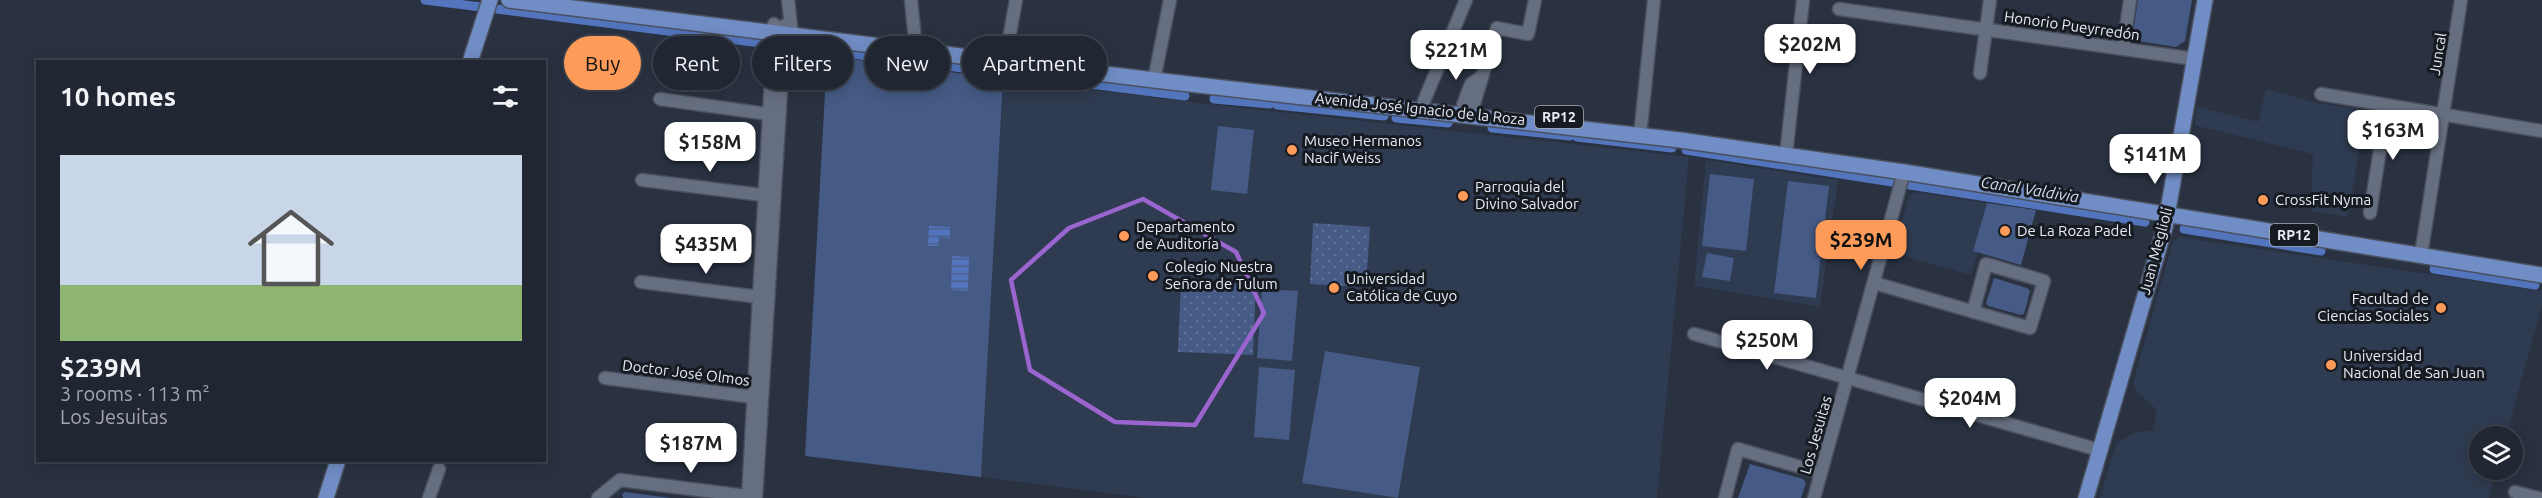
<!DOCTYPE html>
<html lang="en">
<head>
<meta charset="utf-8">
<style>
  body { margin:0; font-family:Ubuntu,sans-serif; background:#2d323e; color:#f1f3f6; height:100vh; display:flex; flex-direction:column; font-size:22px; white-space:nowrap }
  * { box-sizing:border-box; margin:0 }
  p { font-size:20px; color:#a2a5ac }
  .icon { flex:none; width:33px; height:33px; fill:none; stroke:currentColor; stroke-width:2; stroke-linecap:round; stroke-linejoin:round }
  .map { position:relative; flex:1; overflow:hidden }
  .drawer { position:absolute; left:36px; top:60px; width:510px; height:402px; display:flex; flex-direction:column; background:#202632; border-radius:0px; box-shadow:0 3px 15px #0003,0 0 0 2px #3d434d }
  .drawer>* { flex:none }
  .top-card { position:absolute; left:564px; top:36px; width:570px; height:54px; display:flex; gap:12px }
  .controls { position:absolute; left:2469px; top:426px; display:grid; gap:12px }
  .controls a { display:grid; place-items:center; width:54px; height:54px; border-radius:50%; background:#202632; box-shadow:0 3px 15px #0003,0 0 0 2px #3d434d; font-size:30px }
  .price { position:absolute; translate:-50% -51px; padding:0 14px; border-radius:12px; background:#fff; color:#222; font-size:20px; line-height:39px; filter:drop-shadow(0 2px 3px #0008) }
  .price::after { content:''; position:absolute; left:50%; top:36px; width:18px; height:14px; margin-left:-9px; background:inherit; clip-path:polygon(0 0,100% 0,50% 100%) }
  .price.selected { background:#fe9b58; color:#111 }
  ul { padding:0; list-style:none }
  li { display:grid; align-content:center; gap:12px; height:318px; padding:0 24px }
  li+li { border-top:2px solid #3d434d }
  li span { display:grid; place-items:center; height:186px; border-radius:0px; color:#555 }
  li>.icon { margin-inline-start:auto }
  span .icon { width:108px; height:108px; fill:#fffc; stroke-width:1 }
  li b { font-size:26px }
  h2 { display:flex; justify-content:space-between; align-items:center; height:72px; padding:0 24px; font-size:26px }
  .chip { padding:0 21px; border-radius:27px; background:#202632; box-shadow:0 3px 15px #0003,0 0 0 2px #3d434d; font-size:21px; line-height:54px }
  .chip.selected { background:#fe9b58; color:#111 }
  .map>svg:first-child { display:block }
</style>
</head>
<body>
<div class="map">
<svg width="2542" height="498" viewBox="0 0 2542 498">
  <defs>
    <pattern id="grass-dots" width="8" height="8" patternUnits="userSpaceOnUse" patternTransform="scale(1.5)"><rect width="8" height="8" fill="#455a84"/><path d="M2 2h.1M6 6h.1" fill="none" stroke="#607296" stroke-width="1.8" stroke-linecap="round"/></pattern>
    <pattern id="water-rules" width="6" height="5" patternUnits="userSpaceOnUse" patternTransform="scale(1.5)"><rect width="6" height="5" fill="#5275bd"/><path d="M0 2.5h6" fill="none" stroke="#4c6089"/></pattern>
  </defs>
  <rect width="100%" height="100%" fill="#2a3242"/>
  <path fill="#2f3b50" d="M 1003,79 L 1207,104 L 1689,157 L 1657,498 L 1146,498 L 981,477 Z
    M 2266,89 L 2316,103 L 2366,110 L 2348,217 L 2311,211 L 2313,154 L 2194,125 L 2198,107 L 2258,122 Z
    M 1706,160 L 1838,180 L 1820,307 L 1694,286 Z
    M 1915,192 L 1987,203 L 1973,251 L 1978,252 L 1971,275 L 1893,253 L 1909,196 Z
    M 2179,237 L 2542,291 L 2542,305 L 2506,436 L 2480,436 L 2480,470 L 2496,470 L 2489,498 L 2100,498 L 2116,444 L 2132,434 L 2142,431 L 2153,431 L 2157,410 L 2137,392 L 2133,383 L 2173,242 Z"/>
  <path fill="url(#grass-dots)" d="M 1313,223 L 1370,227 L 1366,287 L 1310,284 Z
    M 1181,281 L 1256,284 L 1253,355 L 1178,352 Z"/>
  <path fill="#455a84" d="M 2138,0 L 2192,0 L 2185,41 L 2176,47 L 2138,41 L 2133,33 Z
    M 827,56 L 1003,79 L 981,477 L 805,456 Z
    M 1218,126 L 1254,130 L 1247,194 L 1211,190 Z
    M 1710,174 L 1754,179 L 1746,251 L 1702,246 Z
    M 1788,181 L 1829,186 L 1816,298 L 1774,293 Z
    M 1987,203 L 2036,210 L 2021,265 L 1973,251 Z
    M 1707,253 L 1734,258 L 1730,281 L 1702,277 Z
    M 1994,278 L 2027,288 L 2030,291 L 2024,314 L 2021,315 L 1988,306 L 1986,303 Z
    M 1262,289 L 1298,291 L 1292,361 L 1257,358 Z
    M 1325,351 L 1420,367 L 1398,498 L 1302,483 Z
    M 1259,367 L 1295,370 L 1289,440 L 1254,437 Z
    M 1750,464 L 1803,479 L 1806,483 L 1801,498 L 1738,498 Z
    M 625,492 L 671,498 L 623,498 L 622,494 Z"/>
  <path fill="url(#water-rules)" d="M 929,226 L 950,227 L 950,238 L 939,237 L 938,246 L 928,246 Z
    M 952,256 L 969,257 L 968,291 L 951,290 Z"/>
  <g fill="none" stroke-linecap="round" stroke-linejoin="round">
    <path stroke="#5275bd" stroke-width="9" d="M 425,0 L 481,7
      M 497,9 L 769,44
      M 789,46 L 994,72
      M 1003,73 L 1185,96
      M 1214,99 L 1270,104
      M 1277,105 L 1384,116
      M 1396,118 L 1448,123
      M 1492,128 L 1570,136
      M 1577,137 L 1672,148
      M 1686,150 L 1892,182
      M 1910,185 L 2145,222
      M 2184,229 L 2321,251
      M 2434,269 L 2535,285"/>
    <defs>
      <path id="minor" d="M 788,0 L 792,34
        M 911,0 L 916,50
        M 1839,9 L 2195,59
        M 2123,49 L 2130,0
        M 1005,61 L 1016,0
        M 1980,73 L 1990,0
        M 1154,80 L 1170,0
        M 2321,94 L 2542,131
        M 660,99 L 775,115
        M 1424,101 L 1466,0
        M 1463,105 L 1471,84 L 1482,76
        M 1473,107 L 1497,28 L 1528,34 L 1535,0
        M 1641,126 L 1654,0
        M 1787,146 L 1803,0
        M 642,180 L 770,196
        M 2370,213 L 2387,105
        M 2421,255 L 2461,0
        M 641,282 L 767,298
        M 1874,283 L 2030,328 L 2044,281 L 1986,264 L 1973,312
        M 1694,334 L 2099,450
        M 605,378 L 761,398
        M 2515,492 L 2538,498
        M 429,498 L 439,469
        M 598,498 L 620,480 L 754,497
        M 748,498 L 774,24
        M 756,498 L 785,25
        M 1725,498 L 1738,449 L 1821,473
        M 1814,498 L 1904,172"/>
      <path id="major" d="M 509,0 L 1154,80 L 1680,140 L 1904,172 L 2542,275
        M 470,62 L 490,0
        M 326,498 L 338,460
        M 2086,498 L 2165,227 L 2205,0"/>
    </defs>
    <use href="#minor" stroke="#4a505d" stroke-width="15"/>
    <use href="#major" stroke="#4a505d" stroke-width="18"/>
    <use href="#minor" stroke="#666f81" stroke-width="12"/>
    <use href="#major" stroke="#718dc5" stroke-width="15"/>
  </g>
  <path fill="none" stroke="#9b65cf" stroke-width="4.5" stroke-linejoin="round" d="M 1143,199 L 1236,252 L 1264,313 L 1195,425 L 1115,422 L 1030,370 L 1011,280 L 1069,228 Z"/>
  <g fill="#fe9b58" stroke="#161a21" stroke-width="2">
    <circle cx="1292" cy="150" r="6"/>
    <circle cx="1463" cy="196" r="6"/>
    <circle cx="2263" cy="200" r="6"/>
    <circle cx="2005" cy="231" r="6"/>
    <circle cx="1124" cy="236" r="6"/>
    <circle cx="1153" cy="276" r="6"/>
    <circle cx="1334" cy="288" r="6"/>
    <circle cx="2441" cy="308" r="6"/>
    <circle cx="2331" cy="365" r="6"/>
  </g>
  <g text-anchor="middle" stroke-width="6" stroke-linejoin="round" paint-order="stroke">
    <g fill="#161a21" stroke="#a8acb5" stroke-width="1.5">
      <rect x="1535" y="106" width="48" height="22" rx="4.5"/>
      <rect x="2270" y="224" width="48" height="22" rx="4.5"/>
    </g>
    <g font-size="14" font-weight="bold" fill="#e6ebf5">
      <text x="1559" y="122">RP12</text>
      <text x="2294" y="240">RP12</text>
    </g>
    <g font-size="15" fill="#e6ebf5" stroke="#161a21">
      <text transform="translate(2072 26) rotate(8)" y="5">Honorio Pueyrredón</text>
      <text transform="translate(2438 54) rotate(-81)" y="5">Juncal</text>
      <text transform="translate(1420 109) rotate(6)" y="5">Avenida José Ignacio de la Roza</text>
      <text transform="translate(2156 251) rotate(-75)" y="5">Juan Meglioli</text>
      <text transform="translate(686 373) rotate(7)" y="5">Doctor José Olmos</text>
      <text transform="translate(1816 435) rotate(-74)" y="5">Los Jesuitas</text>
    </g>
    <g font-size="15" fill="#e6ebf5" stroke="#161a21" text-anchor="start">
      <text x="1304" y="146">Museo Hermanos<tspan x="1304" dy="17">Nacif Weiss</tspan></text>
      <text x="1475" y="192">Parroquia del<tspan x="1475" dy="17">Divino Salvador</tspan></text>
      <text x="2275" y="205">CrossFit Nyma</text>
      <text x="1136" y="232">Departamento<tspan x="1136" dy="17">de Auditoría</tspan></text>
      <text x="2017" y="236">De La Roza Padel</text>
      <text x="1165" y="272">Colegio Nuestra<tspan x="1165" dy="17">Señora de Tulum</tspan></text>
      <text x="1346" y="284">Universidad<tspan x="1346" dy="17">Católica de Cuyo</tspan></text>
      <text x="2429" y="304" text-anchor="end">Facultad de<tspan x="2429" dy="17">Ciencias Sociales</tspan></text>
      <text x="2343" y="361">Universidad<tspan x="2343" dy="17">Nacional de San Juan</tspan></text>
    </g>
    <g font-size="16" font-style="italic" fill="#d2ddf1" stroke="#161a21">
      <text transform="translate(2030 189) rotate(9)" y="6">Canal Valdivia</text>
    </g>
  </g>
</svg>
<div class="controls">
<a><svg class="icon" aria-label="layers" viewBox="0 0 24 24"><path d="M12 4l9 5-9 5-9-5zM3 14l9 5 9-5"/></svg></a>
</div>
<b class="price" style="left:1810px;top:75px">$202M</b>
<b class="price" style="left:1456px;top:81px">$221M</b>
<b class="price" style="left:2393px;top:161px">$163M</b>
<b class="price" style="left:710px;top:173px">$158M</b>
<b class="price" style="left:2155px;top:185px">$141M</b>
<b class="price selected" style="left:1861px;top:271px">$239M</b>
<b class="price" style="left:706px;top:275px">$435M</b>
<b class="price" style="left:1767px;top:371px">$250M</b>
<b class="price" style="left:1970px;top:429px">$204M</b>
<b class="price" style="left:691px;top:474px">$187M</b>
<div class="top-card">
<a class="chip selected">Buy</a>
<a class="chip">Rent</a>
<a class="chip">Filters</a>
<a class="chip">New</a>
<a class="chip">Apartment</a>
</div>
<section class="drawer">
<h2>10 homes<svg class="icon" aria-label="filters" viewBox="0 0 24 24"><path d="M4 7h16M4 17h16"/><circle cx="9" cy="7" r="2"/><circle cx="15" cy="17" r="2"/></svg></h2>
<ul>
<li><span style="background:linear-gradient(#c9d6e8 70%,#8fb573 0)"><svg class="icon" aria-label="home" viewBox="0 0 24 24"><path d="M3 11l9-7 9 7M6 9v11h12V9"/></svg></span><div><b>$239M</b><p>3 rooms · 113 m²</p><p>Los Jesuitas</p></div></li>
</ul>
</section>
</div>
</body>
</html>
